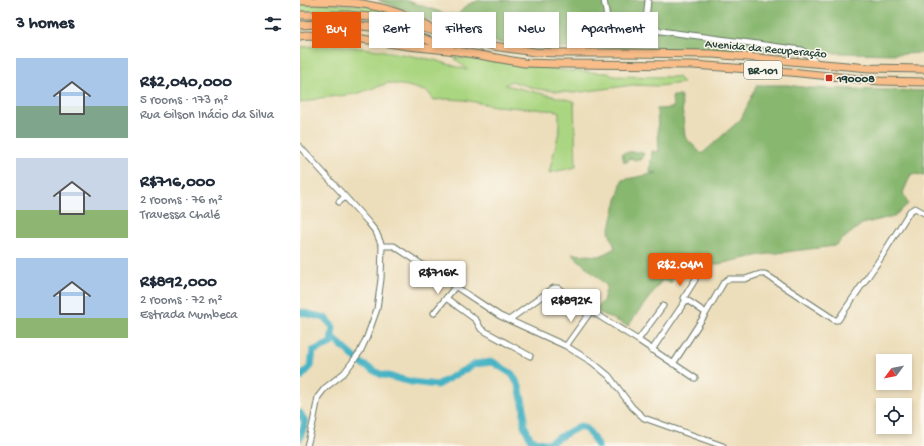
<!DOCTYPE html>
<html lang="en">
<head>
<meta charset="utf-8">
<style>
  body { margin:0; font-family:"Gochi Hand",sans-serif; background:#f6f6f7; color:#1f2937; height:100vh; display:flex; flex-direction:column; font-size:15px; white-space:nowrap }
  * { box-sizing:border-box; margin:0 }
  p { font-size:13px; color:#747a83 }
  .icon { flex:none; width:22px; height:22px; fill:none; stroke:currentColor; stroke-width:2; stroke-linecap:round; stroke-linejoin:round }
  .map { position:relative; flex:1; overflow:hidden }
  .sheet { display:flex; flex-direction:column; background:#fff; width:300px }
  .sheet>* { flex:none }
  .hud { position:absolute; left:12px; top:12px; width:380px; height:36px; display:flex; gap:8px }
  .needle { width:26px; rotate:238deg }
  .buttons { position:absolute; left:576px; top:354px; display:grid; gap:8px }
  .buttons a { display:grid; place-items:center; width:36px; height:36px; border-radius:0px; background:#fff; box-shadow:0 2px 6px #0003; font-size:20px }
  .price { position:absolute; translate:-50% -34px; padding:0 9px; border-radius:4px; background:#fff; color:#222; font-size:13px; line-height:26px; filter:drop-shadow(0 1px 2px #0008) }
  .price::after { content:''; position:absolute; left:50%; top:24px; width:12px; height:9px; margin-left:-6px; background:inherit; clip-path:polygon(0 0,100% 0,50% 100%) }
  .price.active { background:#ea580c; color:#fff }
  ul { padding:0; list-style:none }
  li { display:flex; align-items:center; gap:12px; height:100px; padding:0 16px }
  li span { display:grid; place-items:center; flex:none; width:112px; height:80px; border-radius:0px; color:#555 }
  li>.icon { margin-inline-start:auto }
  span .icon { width:48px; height:48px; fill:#fffc; stroke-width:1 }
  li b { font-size:17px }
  h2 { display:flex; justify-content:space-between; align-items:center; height:48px; padding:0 16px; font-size:17px }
  .chip { padding:0 14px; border-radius:0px; background:#fff; box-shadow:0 2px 6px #0003; font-size:14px; line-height:36px }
  .chip.active { background:#ea580c; color:#fff }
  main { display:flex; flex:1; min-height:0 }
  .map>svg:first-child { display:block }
</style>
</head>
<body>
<main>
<section class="sheet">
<h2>3 homes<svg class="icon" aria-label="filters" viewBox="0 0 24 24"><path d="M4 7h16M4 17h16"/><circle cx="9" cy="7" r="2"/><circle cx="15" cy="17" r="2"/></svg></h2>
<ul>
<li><span style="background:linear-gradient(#a9c7e8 60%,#7fa58c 0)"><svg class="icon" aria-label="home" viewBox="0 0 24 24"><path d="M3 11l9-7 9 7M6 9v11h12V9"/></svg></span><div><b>R$2,040,000</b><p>5 rooms · 173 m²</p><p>Rua Gilson Inácio da Silva</p></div></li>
<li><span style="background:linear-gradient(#c9d6e8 65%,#8fb573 0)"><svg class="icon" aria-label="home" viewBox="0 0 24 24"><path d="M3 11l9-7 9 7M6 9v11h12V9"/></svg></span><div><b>R$716,000</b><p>2 rooms · 76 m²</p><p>Travessa Chalé</p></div></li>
<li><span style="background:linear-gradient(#a9c7e8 75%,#8fb573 0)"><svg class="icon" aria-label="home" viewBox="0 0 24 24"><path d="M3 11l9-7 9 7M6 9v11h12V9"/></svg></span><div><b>R$892,000</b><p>2 rooms · 72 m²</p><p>Estrada Mumbeca</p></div></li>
</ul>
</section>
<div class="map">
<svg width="624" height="446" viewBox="0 0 624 446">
  <rect width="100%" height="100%" fill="#fbf7ec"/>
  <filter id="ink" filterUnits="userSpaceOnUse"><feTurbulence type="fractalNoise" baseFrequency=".025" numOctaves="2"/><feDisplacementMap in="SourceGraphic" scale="8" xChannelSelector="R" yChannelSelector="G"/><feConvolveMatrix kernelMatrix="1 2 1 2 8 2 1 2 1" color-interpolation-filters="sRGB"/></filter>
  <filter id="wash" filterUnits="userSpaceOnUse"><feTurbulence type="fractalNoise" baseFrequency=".012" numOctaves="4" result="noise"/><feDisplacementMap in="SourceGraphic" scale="16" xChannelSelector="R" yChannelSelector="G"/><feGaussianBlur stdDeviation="0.9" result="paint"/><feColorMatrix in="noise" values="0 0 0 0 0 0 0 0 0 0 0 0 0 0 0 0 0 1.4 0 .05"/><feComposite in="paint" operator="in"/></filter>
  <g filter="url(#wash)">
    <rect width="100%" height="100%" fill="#eddebb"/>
    <path fill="#abd681" stroke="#658a5a" d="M 0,3 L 62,5 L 90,11 L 122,25 C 82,17 40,8 0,12 Z
      M 38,45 L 79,50 L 134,60 L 168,70 L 153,57 L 213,63 L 270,71 L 308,73 L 313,76 L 378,77 L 383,83 L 359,86 L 333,85 L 274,93 L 237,89 L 211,81 L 205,85 L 274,101 L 276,167 L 249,173 L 259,132 L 259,111 L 195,106 L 164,100 L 146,99 L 134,100 L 128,92 L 108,86 L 88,83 L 56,94 L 20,98 L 0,103 L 0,47 Z"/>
    <path fill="#88b76f" stroke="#547a52" d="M 78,0 L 105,0 L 143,13 L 157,15 L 167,5 L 180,0 L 624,0 L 624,53 L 603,54 L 229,48 C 213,45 198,43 183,39 C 147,29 113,13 78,0 Z
      M 457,85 L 488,85 L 509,88 L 624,91 L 624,175 L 611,174 L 603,193 L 608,204 L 594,216 L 562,224 L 534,246 L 461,255 L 375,273 L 371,283 L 362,280 L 328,326 L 294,310 L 303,301 L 307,286 L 272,254 L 300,256 L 315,248 L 309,232 L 322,180 L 357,173 L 350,173 L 352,151 L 359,152 L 357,109 L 373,108 L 372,96 L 381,96 L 385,137 L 402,154 L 441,119 Z
      M 330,152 L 342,152 L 344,154 L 340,160 L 335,160 L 331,158 L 328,160 L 327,162 L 324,162 L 322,153 Z"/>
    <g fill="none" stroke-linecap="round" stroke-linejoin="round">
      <path stroke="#47b3c4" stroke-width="7" d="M 0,312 L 25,318 L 33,327 L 31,343 L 13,351 L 11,366 L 0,378
        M 32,337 L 62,364 L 80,374 L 112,382 L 137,385 L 175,364 L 193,362 L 212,374 L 219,386 L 224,408 L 224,425 L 231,440 L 247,444 L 280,426 L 288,430 L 298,446
        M 0,413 L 5,422 L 0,438"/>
    </g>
  </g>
  <g filter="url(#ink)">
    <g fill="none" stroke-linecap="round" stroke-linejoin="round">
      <defs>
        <path id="minor" d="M 304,0 L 309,29 L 353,30 L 502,50 L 517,63
          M 345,30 L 348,0
          M 0,147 L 68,222 L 76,232 L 82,246 L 81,279 L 77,309 L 67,337 L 60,352 L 44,373 L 25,388 L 18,397 L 13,423 L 7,446
          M 39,202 L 45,197
          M 82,246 L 94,246 L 200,316 L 266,346 L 292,362 L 309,376 L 332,407 L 344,418 L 423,446
          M 395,280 L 385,296 L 384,298 L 406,313
          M 146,298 L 176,320 L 181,329 L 230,356
          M 134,313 L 155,287
          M 209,320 L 252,289 L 254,288 L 258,288 L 291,311 L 338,340 L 395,378
          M 338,340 L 363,306
          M 266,346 L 291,311
          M 352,350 L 386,300
          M 373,364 L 406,313 L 424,282 L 428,279 L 445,279 L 460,274 L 465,274 L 535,320 L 538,320 L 580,259 L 610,211 L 615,208 L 624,213"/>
        <path id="highway" d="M 0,1 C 50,1 84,2 129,27
          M 0,15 L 47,15 L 83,18 L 193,46 L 235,52 L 259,53 L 321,53 L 413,54 L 569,68 L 624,69
          M 0,25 C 51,21 102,29 150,48
          M 0,36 L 6,35 L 49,37 L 108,46 L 157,51 L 224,63 L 260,64 L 393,65 L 490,72 L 579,81 L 624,82"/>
      </defs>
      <use href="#minor" stroke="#677563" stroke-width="7"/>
      <use href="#highway" stroke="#677563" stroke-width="9"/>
      <use href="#minor" stroke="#fff" stroke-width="5"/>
      <use href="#highway" stroke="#f8bd89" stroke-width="7"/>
    </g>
  </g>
  <rect fill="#c8321e" stroke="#fbf7ec" stroke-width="1.5" x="525" y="74" width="8" height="8" rx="2"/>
  <g text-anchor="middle" stroke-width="3" stroke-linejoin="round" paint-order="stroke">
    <rect fill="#fbf7ec" stroke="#61756b" stroke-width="1" x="444" y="61" width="38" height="18" rx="3"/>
    <g font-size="11" font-weight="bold" fill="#1f3d34">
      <text x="463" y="74">BR-101</text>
    </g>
    <g font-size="12" fill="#1f3d34" stroke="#fbf7ec">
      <text transform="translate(466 48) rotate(5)" y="4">Avenida da Recuperação</text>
    </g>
    <g font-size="12" font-weight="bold" fill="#1f3d34" stroke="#fbf7ec" text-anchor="start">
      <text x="537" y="82">190008</text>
    </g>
  </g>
</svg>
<div class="buttons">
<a><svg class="needle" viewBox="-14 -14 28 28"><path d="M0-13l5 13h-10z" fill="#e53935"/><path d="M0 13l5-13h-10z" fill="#747a83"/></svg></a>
<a><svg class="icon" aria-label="locate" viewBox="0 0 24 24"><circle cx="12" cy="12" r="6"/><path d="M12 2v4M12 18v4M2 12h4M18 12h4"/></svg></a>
</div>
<b class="price active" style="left:380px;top:287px">R$2.04M</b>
<b class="price" style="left:138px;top:295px">R$716K</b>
<b class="price" style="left:271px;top:323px">R$892K</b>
<div class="hud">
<a class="chip active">Buy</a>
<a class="chip">Rent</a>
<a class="chip">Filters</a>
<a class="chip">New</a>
<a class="chip">Apartment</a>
</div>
</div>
</main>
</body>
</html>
